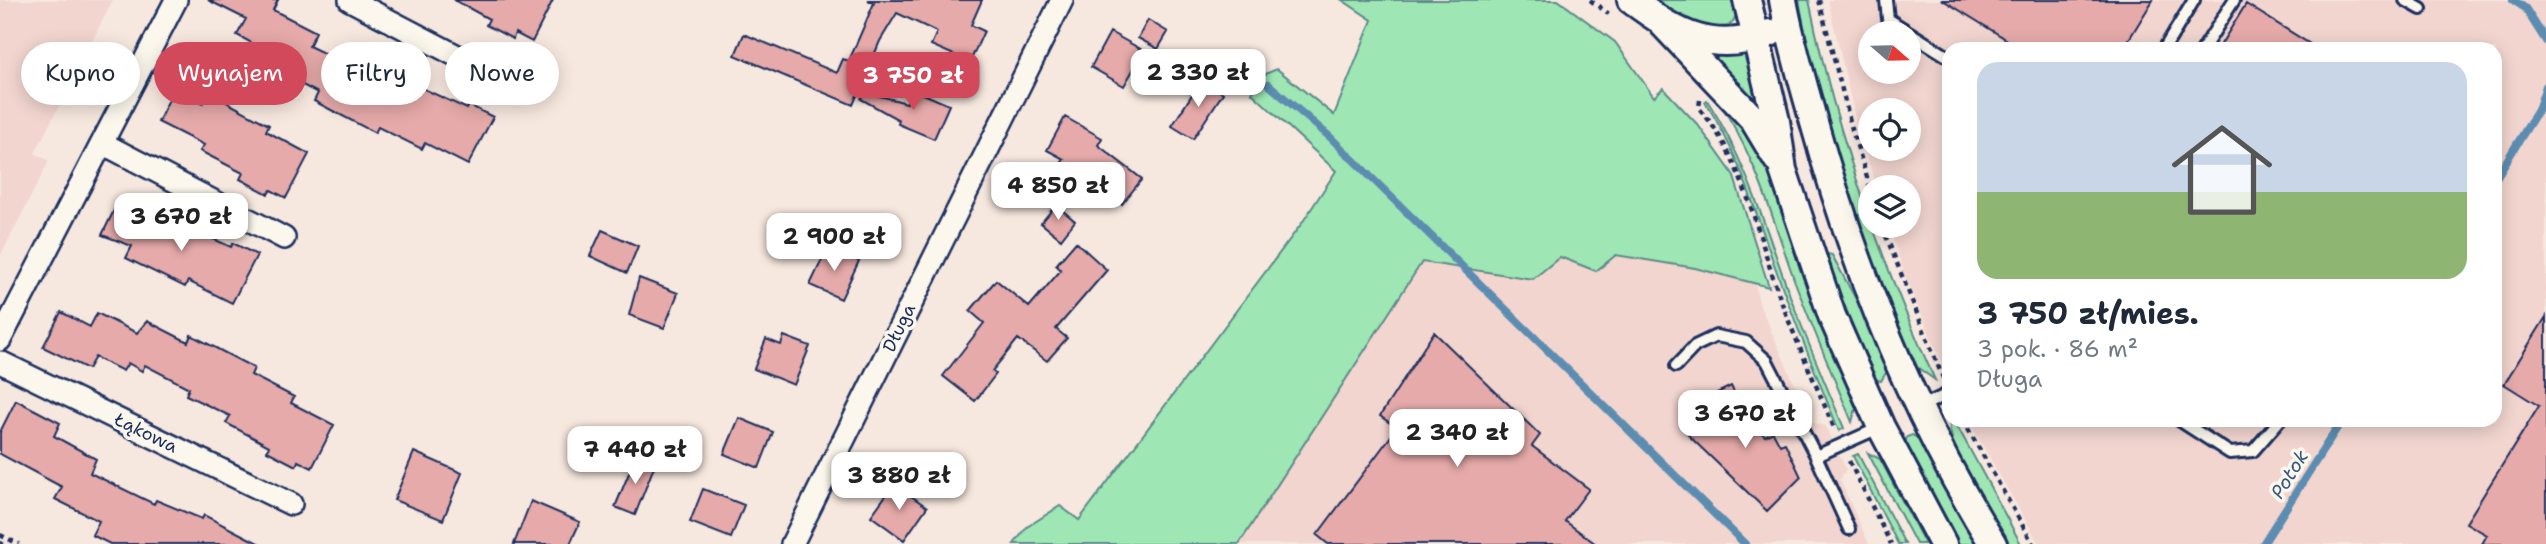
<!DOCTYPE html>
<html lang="pl">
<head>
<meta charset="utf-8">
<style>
  body { margin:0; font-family:"Shantell Sans",sans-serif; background:#f2f2f3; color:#1f2937; height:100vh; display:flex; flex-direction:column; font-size:26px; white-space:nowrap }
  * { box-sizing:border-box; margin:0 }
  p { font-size:23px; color:#747a83 }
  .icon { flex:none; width:38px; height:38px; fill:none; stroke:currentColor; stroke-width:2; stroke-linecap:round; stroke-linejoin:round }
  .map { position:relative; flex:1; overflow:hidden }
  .sheet { position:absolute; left:1942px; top:42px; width:560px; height:385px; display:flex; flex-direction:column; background:#fff; border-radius:21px; box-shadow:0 4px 18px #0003 }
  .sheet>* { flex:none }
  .banner { position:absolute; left:21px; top:42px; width:665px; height:63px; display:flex; gap:14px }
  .needle { width:46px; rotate:110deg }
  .buttons { position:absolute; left:1858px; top:21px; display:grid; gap:14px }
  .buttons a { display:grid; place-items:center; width:63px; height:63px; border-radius:50%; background:#fff; box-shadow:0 4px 18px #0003; font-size:35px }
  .price { position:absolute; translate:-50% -60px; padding:0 16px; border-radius:14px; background:#fff; color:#222; font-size:23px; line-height:46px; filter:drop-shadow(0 2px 4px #0008) }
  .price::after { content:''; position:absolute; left:50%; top:42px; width:21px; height:16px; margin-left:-10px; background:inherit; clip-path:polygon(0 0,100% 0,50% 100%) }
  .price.selected { background:#d1495b; color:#fff }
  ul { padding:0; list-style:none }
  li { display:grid; align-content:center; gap:14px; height:371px; padding:0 35px }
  li span { display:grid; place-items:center; height:217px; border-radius:21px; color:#555 }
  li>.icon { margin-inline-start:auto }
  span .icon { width:126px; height:126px; fill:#fffc; stroke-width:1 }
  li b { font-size:30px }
  .pill { padding:0 24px; border-radius:32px; background:#fff; box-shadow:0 4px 18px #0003; font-size:24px; line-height:63px }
  .pill.selected { background:#d1495b; color:#fff }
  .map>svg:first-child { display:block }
</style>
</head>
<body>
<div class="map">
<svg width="2546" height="544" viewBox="0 0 2546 544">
  <rect width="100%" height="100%" fill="#f7e8df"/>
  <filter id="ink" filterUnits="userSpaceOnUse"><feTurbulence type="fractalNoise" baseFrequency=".0143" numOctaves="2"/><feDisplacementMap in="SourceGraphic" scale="14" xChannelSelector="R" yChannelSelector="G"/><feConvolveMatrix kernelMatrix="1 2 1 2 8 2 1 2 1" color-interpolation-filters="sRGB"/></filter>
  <g filter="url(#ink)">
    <path fill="#f2d5cf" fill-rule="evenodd" d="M 0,0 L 113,0 L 35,153 L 49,161 L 0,257 Z
      M 1828,0 L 2546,0 L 2546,544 L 2039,544 L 1968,420 L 2496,420 L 2496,49 L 1950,49 L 1949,379 L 1905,276 L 1889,226 L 1909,226 L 1909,187 L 1877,187 L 1859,135 ZM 1871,33 L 1909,33 L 1909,72 L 1871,72 ZM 1871,110 L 1909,110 L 1909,149 L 1871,149 Z
      M 1616,255 L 1695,268 L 1755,283 L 1759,303 L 1795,385 L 1813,423 L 1826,426 L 1846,469 L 1840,480 L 1869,544 L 1239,544 L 1422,262 L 1533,279 L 1560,257 L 1596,271 Z"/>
    <path fill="#9ee6b4" stroke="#5c8a89" stroke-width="2" d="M 1342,0 L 1558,0 L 1615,42 L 1654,97 L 1663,88 L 1698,125 L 1733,174 L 1769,287 L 1695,268 L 1616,255 L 1596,271 L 1560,257 L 1533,279 L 1422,262 L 1239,544 L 1014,544 L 1027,527 L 1060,506 L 1079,520 L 1302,223 L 1336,171 L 1252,93 L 1263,75 L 1277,69 L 1334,115 L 1372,20 Z
      M 1655,0 L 1732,0 C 1741,12 1735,23 1723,30 L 1689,25 Z
      M 1799,0 L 1809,0 C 1836,133 1879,257 1935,380 L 1917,367 C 1865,251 1821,126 1799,0 Z
      M 1744,52 L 1748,56 L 1765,118 L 1707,59 L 1709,53 Z
      M 1714,95 L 1743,128 L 1767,168 L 1803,278 L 1856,408 L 1852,422 C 1833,376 1813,329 1795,282 C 1772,217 1755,152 1714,95 Z
      M 1707,100 C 1746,160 1765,226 1789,293 C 1806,339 1825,383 1844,428 L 1839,431 C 1818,379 1797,328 1778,275 C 1756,215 1741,156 1705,102 Z
      M 1827,254 L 1832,255 L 1860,307 L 1887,371 L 1881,381 L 1874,379 L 1829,266 Z
      M 1950,420 L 1954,420 L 2021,544 L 2009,544 C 1995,520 1944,444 1950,420 Z
      M 1912,435 L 1918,438 L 1976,544 L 1958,544 L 1905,444 L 1907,437 Z
      M 1868,453 L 1880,459 L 1925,544 L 1916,544 Z
      M 1858,454 L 1905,544 L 1898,544 L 1853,456 Z"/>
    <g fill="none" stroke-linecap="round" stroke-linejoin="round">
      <path stroke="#5c8db1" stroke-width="8" d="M 2513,0 L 2525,8 L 2546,41
        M 1268,84 L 1330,137 L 1745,544
        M 2496,178 L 2538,110 L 2546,86
        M 2263,544 L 2342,420"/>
    </g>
    <path fill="#e5aaa9" stroke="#1b2f5e" stroke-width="2" d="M 208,0 L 278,0 L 273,10 L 316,32 L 309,46 L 373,77 L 376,72 L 420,92 L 422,88 L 467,109 L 469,105 L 493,117 L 468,165 L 425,143 L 422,149 L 378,127 L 375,133 L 314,101 L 318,93 L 275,71 L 281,59 L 237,35 L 246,19 Z
      M 454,0 L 553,0 L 532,42 L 515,33 L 513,39 L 486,25 L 489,19 Z
      M 868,0 L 982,0 L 971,25 L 984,31 L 970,62 L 931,45 L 937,32 L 897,13 L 880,41 L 853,105 L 735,55 L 744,34 L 837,73 L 843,59 L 849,61 L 874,3 Z
      M 1943,0 L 2153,0 L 2123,49 L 2022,49 Z
      M 2246,4 L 2318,49 L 2218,49 Z
      M 1148,20 L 1168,32 L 1158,49 L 1138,38 Z
      M 1110,32 L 1144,51 L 1124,86 L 1091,67 Z
      M 1202,79 L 1223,93 L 1193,139 L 1172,126 Z
      M 174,89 L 203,103 L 208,92 L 269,125 L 266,131 L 309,154 L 286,198 L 271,190 L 268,194 L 240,179 L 243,173 L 200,151 L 204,145 L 158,122 Z
      M 912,89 L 949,105 L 934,139 L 898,124 L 899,120 L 861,99 L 864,92 L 907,103 Z
      M 1065,117 L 1102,138 L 1098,145 L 1142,179 L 1122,204 L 1088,178 L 1083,186 L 1063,174 L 1066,167 L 1060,165 L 1064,159 L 1047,150 Z
      M 119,200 L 163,223 L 183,231 L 185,226 L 231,247 L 233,243 L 257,255 L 232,303 L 188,281 L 185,287 L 126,258 L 132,246 L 102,235 Z
      M 1056,205 L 1075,221 L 1061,239 L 1041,223 Z
      M 602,230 L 638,246 L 627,273 L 590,256 Z
      M 1076,242 L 1107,270 L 1056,329 L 1067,338 L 1047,361 L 1018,339 L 992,371 L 996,374 L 975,401 L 943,376 L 984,323 L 970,311 L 996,280 L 1029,307 L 1061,270 L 1056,265 Z
      M 828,247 L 859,261 L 841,299 L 810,285 Z
      M 639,278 L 678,293 L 664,328 L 629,315 Z
      M 61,312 L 90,327 L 97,313 L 137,333 L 147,321 L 188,342 L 191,335 L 254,368 L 251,375 L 294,397 L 291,403 L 334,425 L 312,468 L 298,461 L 296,466 L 267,451 L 269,446 L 226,423 L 230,416 L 186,395 L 189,388 L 145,365 L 142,371 L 128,363 L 123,371 L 95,357 L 88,369 L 43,347 Z
      M 2546,317 L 2546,544 L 2482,544 L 2487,535 L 2466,523 L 2539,406 L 2504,384 Z
      M 1434,332 L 1540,435 L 1532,446 L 1589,489 L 1565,521 L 1596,544 L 1328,544 L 1317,535 L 1397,428 L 1380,416 Z
      M 784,336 L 810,346 L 794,385 L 754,369 L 766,339 L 781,345 Z
      M 1731,386 L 1746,417 L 1765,436 L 1773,432 L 1780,445 L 1785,443 L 1801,477 L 1767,511 L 1688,435 L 1706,416 L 1699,402 Z
      M 16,400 L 60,423 L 54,436 L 96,459 L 90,473 L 154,504 L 156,500 L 202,519 L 204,515 L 260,544 L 110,544 L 92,535 L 99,521 L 55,499 L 62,487 L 0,454 L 0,432 Z
      M 739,418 L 773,432 L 759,468 L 724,454 Z
      M 414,452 L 462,473 L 443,520 L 394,500 Z
      M 636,456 L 655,464 L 635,515 L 615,507 Z
      M 894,484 L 927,507 L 904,540 L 871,516 Z
      M 703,489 L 744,505 L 731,538 L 690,522 Z
      M 531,501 L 580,522 L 570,544 L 514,544 Z"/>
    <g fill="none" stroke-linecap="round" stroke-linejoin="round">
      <defs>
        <path id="service" d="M 1886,0 L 1888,19 L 1950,58
          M 2405,0 L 2421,9
          M 2164,49 L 2194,0
          M 2203,49 L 2234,0
          M 1676,366 L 1695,346 L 1716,336 L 1746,342 L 1767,361 L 1816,456 L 1881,427
          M 1920,407 L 1950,393
          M 2179,420 L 2230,453 L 2253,451 L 2280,420
          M 1816,456 L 1849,529"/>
        <path id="minor" d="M 350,0 L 507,82
          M 102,143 L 284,238
          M 0,340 L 176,0
          M 0,362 L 291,504
          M 792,544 L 1062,0"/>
        <path id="tertiary" d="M 1631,0 C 1677,34 1712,55 1770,33
          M 1747,0 L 1776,121 L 1783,170 L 1832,316 L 1881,427 L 1943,544
          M 1783,0 C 1790,40 1802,79 1813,119 C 1854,267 1912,413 1993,544
          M 1663,24 L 1753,119 L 1777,159"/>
      </defs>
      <use href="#service" stroke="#1b2f5e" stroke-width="16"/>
      <use href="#minor" stroke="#1b2f5e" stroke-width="26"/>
      <use href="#tertiary" stroke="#1b2f5e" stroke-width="32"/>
      <path stroke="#1b2f5e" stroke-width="4.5" stroke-dasharray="5 5" stroke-linecap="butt" d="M 1590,0 L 1609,14
        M 1819,0 L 1853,133 L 1871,190
        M 1700,100 L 1699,108 C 1746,162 1758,240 1783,306 C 1799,348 1818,389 1835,430
        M 1882,226 L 1943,378
        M 1963,420 L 2033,544
        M 1849,461 L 1891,544
        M 0,535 L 19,544
        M 0,543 L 3,544"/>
      <use href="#service" stroke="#fbf7ec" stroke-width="10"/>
      <use href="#minor" stroke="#fbf7ec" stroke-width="21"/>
      <use href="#tertiary" stroke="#fbf7ec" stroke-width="26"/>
    </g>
  </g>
  <g text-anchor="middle" stroke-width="7" stroke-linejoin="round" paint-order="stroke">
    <g font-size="18" fill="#1b2f5e" stroke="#fbf7ec">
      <text transform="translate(899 328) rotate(-64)" y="6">Długa</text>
      <text transform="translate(146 433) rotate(26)" y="6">Łąkowa</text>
    </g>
    <g font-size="19" font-style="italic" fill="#365681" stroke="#fbf7ec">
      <text transform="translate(2289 474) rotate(-58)" y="7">Potok</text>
    </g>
  </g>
</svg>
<div class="buttons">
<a><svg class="needle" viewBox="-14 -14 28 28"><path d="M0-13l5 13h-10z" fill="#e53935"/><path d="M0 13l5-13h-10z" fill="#747a83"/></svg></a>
<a><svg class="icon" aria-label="locate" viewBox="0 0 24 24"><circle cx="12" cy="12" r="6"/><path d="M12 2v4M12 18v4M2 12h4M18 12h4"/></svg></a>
<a><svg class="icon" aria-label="layers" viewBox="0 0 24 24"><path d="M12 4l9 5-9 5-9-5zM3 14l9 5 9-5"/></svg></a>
</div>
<b class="price" style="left:1198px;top:109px">2 330 zł</b>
<b class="price selected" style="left:913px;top:112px">3 750 zł</b>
<b class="price" style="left:1058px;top:222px">4 850 zł</b>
<b class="price" style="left:181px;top:253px">3 670 zł</b>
<b class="price" style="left:834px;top:273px">2 900 zł</b>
<b class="price" style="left:1745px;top:450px">3 670 zł</b>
<b class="price" style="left:1457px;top:469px">2 340 zł</b>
<b class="price" style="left:635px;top:486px">7 440 zł</b>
<b class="price" style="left:899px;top:512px">3 880 zł</b>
<div class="banner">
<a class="pill">Kupno</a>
<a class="pill selected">Wynajem</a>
<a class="pill">Filtry</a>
<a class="pill">Nowe</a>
</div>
<section class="sheet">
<ul>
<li><span style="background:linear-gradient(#c9d6e8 60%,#8fb573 0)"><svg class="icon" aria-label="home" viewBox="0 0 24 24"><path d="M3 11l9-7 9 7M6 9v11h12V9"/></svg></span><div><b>3 750 zł/mies.</b><p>3 pok. · 86 m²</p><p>Długa</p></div></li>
</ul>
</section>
</div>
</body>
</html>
